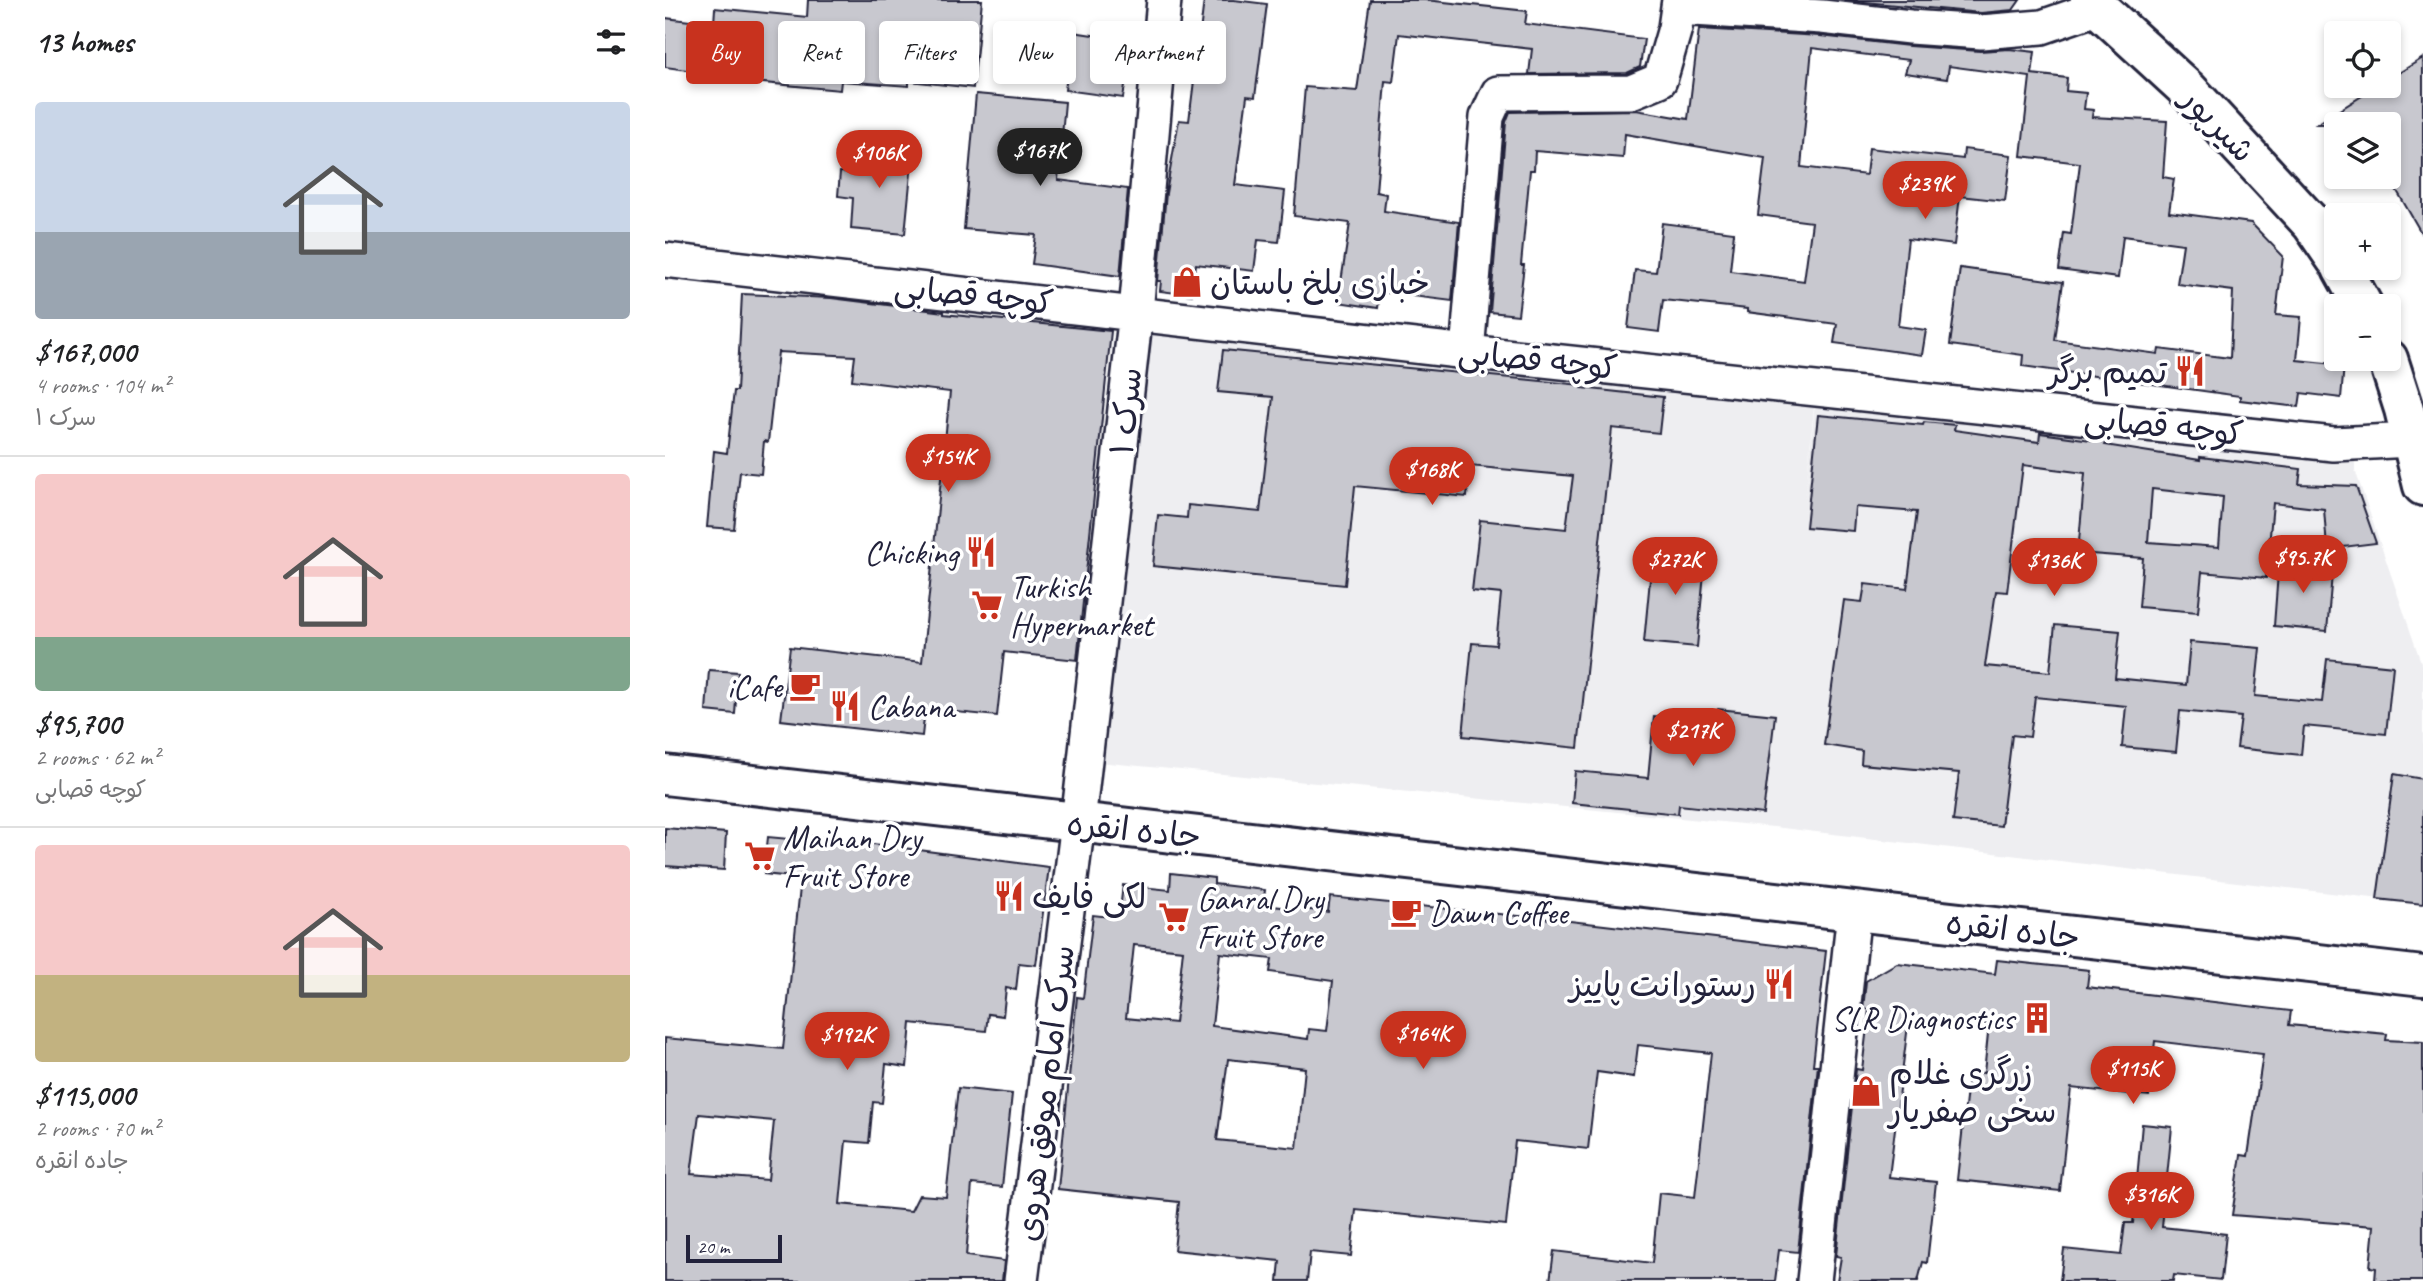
<!DOCTYPE html>
<html lang="en">
<head>
<meta charset="utf-8">
<style>
  body { margin:0; font-family:Caveat,"Playpen Sans Arabic",sans-serif; background:#f2f2f2; color:#202124; height:100vh; display:flex; flex-direction:column; font-size:26px; white-space:nowrap }
  * { box-sizing:border-box; margin:0 }
  p { font-size:23px; color:#757577 }
  .icon { flex:none; width:38px; height:38px; fill:none; stroke:currentColor; stroke-width:2; stroke-linecap:round; stroke-linejoin:round }
  .map { position:relative; flex:1; overflow:hidden }
  .sheet { display:flex; flex-direction:column; background:#fff; width:665px }
  .sheet>* { flex:none }
  .banner { position:absolute; left:21px; top:21px; width:665px; height:63px; display:flex; gap:14px }
  .tools { position:absolute; left:1659px; top:21px; display:grid; gap:14px }
  .tools a { display:grid; place-items:center; width:77px; height:77px; border-radius:7px; background:#fff; box-shadow:0 4px 10px #0003; font-size:35px }
  .scale { position:absolute; left:21px; bottom:18px; width:96px; box-sizing:border-box; padding-left:7px; border:4px solid #22223b; border-top:0; font-size:19px; line-height:24px; white-space:nowrap; color:#22223b; -webkit-text-stroke:5px #fff; paint-order:stroke }
  .price { position:absolute; translate:-50% -60px; padding:0 16px; border-radius:24px; background:#c8321e; color:#fff; font-size:23px; line-height:46px; filter:drop-shadow(0 2px 4px #0008) }
  .price::after { content:''; position:absolute; left:50%; top:42px; width:21px; height:16px; margin-left:-10px; background:inherit; clip-path:polygon(0 0,100% 0,50% 100%) }
  .price.selected { background:#222; color:#fff }
  ul { padding:0; list-style:none }
  li { display:grid; align-content:center; gap:14px; height:371px; padding:0 35px }
  li+li { border-top:2px solid #e0e0e0 }
  li span { display:grid; place-items:center; height:217px; border-radius:7px; color:#555 }
  li>.icon { margin-inline-start:auto }
  span .icon { width:126px; height:126px; fill:#fffc; stroke-width:1 }
  li b { font-size:30px }
  h2 { display:flex; justify-content:space-between; align-items:center; height:84px; padding:0 35px; font-size:30px }
  .tag { padding:0 24px; border-radius:7px; background:#fff; box-shadow:0 4px 10px #0003; font-size:24px; line-height:63px }
  .tag.selected { background:#c8321e; color:#fff }
  main { display:flex; flex:1; min-height:0 }
  .map>svg:first-child { display:block }
</style>
</head>
<body>
<main>
<section class="sheet">
<h2>13 homes<svg class="icon" aria-label="filters" viewBox="0 0 24 24"><path d="M4 7h16M4 17h16"/><circle cx="9" cy="7" r="2"/><circle cx="15" cy="17" r="2"/></svg></h2>
<ul>
<li><span style="background:linear-gradient(#c9d6e8 60%,#9aa5b1 0)"><svg class="icon" aria-label="home" viewBox="0 0 24 24"><path d="M3 11l9-7 9 7M6 9v11h12V9"/></svg></span><div><b>$167,000</b><p>4 rooms · 104 m²</p><p>سرک ۱</p></div></li>
<li><span style="background:linear-gradient(#f6c9c9 75%,#7fa58c 0)"><svg class="icon" aria-label="home" viewBox="0 0 24 24"><path d="M3 11l9-7 9 7M6 9v11h12V9"/></svg></span><div><b>$95,700</b><p>2 rooms · 62 m²</p><p>کوچه قصابی</p></div></li>
<li><span style="background:linear-gradient(#f6c9c9 60%,#c2b280 0)"><svg class="icon" aria-label="home" viewBox="0 0 24 24"><path d="M3 11l9-7 9 7M6 9v11h12V9"/></svg></span><div><b>$115,000</b><p>2 rooms · 70 m²</p><p>جادہ انقرہ</p></div></li>
</ul>
</section>
<div class="map">
<svg width="1758" height="1281" viewBox="0 0 1758 1281">
  <rect width="100%" height="100%" fill="#fff"/>
  <filter id="ink" filterUnits="userSpaceOnUse"><feTurbulence type="fractalNoise" baseFrequency=".0143" numOctaves="2"/><feDisplacementMap in="SourceGraphic" scale="14" xChannelSelector="R" yChannelSelector="G"/><feConvolveMatrix kernelMatrix="1 2 1 2 8 2 1 2 1" color-interpolation-filters="sRGB"/></filter>
  <g filter="url(#ink)">
    <path fill="#eeeef1" d="M 479,328 L 1149,407 L 1139,511 L 1150,403 L 1690,462 L 1690,470 L 1758,668 L 1758,904 L 1109,827 L 433,762 Z"/>
    <path fill="#c8c8cf" stroke="#22223b" stroke-width="2" fill-rule="evenodd" d="M 143,0 L 317,0 L 308,88 L 244,81 L 244,86 L 176,81 L 175,90 L 44,78 L 44,73 L 0,67 L 0,18 L 49,24 L 50,8 L 142,17 Z
      M 539,0 L 569,0 L 602,4 L 590,97 L 582,96 L 570,185 L 620,191 L 614,242 L 593,240 L 589,271 L 531,264 L 527,295 L 495,291 L 496,281 L 493,281 L 501,193 L 514,120 L 524,121 Z
      M 705,0 L 760,0 L 862,11 L 860,24 L 979,39 L 975,67 L 962,73 L 864,74 L 867,49 L 734,34 L 728,82 L 720,81 L 711,192 L 721,194 L 719,211 L 794,222 L 787,301 L 715,292 L 713,308 L 673,302 L 685,223 L 629,216 L 640,87 L 692,91 Z
      M 1178,0 L 1355,0 L 1348,10 L 1316,13 Z
      M 1034,29 L 1155,36 L 1244,46 L 1315,51 L 1344,49 L 1370,52 L 1367,74 L 1402,78 L 1401,91 L 1421,93 L 1419,109 L 1428,110 L 1427,117 L 1502,121 L 1498,177 L 1509,179 L 1504,212 L 1586,223 L 1618,256 L 1611,315 L 1636,317 L 1632,360 L 1679,365 L 1676,398 L 1636,393 L 1634,407 L 1575,400 L 1575,396 L 1357,366 L 1358,355 L 1285,345 L 1295,268 L 1398,282 L 1390,340 L 1493,354 L 1494,349 L 1565,358 L 1568,291 L 1512,284 L 1518,244 L 1458,236 L 1453,278 L 1394,270 L 1399,233 L 1406,234 L 1415,163 L 1356,156 L 1365,77 L 1284,66 L 1282,79 L 1240,73 L 1244,60 L 1147,48 L 1136,167 L 1201,175 L 1204,148 L 1298,159 L 1299,149 L 1346,155 L 1340,201 L 1295,196 L 1289,245 L 1243,239 L 1233,326 L 1261,330 L 1257,355 L 1169,343 L 1172,324 L 1082,312 L 1082,309 L 998,300 L 994,332 L 963,328 L 970,270 L 991,272 L 997,223 L 1069,232 L 1065,271 L 1139,281 L 1147,222 L 1093,215 L 1100,158 L 960,134 L 958,158 L 870,151 L 869,170 L 865,170 L 856,265 L 859,265 L 853,315 L 825,312 L 841,122 L 845,112 L 971,110 L 1023,119 Z
      M 408,32 L 467,41 L 458,98 L 400,90 Z
      M 1758,58 L 1758,236 L 1724,177 L 1724,124 L 1652,124 L 1713,86 L 1724,86 L 1724,79 Z
      M 311,94 L 400,102 L 393,180 L 463,189 L 455,276 L 367,264 L 371,235 L 299,229 Z
      M 193,147 L 248,152 L 240,234 L 186,229 L 188,198 L 173,196 L 175,172 L 191,173 Z
      M 77,294 L 166,298 L 279,312 L 279,314 L 446,331 L 412,660 L 339,652 L 332,716 L 260,709 L 257,736 L 116,720 L 125,647 L 257,662 L 285,392 L 187,380 L 190,356 L 113,352 L 103,442 L 99,441 L 96,474 L 75,472 L 69,529 L 42,527 L 49,451 L 62,453 L 69,391 L 72,391 Z
      M 558,350 L 917,385 L 916,388 L 998,397 L 994,433 L 947,428 L 913,748 L 798,736 L 807,643 L 831,645 L 836,594 L 807,591 L 815,520 L 901,529 L 908,476 L 805,466 L 802,497 L 690,486 L 680,585 L 488,566 L 493,515 L 522,518 L 523,505 L 595,512 L 608,397 L 553,392 Z
      M 1153,415 L 1258,425 L 1259,422 L 1290,425 L 1289,430 L 1374,442 L 1375,433 L 1441,442 L 1440,445 L 1535,460 L 1535,457 L 1636,469 L 1634,484 L 1691,486 L 1711,543 L 1662,549 L 1659,509 L 1608,503 L 1601,578 L 1537,572 L 1533,612 L 1474,607 L 1478,558 L 1413,553 L 1420,473 L 1358,465 L 1342,592 L 1331,591 L 1320,666 L 1385,672 L 1390,625 L 1455,631 L 1450,678 L 1521,685 L 1525,642 L 1595,648 L 1590,696 L 1657,702 L 1662,659 L 1728,666 L 1721,734 L 1639,726 L 1636,755 L 1572,748 L 1576,717 L 1515,711 L 1511,752 L 1457,747 L 1461,706 L 1370,697 L 1365,737 L 1347,735 L 1336,826 L 1288,821 L 1294,773 L 1196,764 L 1197,751 L 1159,745 L 1179,600 L 1197,602 L 1200,584 L 1242,589 L 1252,512 L 1190,507 L 1188,531 L 1141,527 ZM 1487,489 L 1558,497 L 1554,547 L 1483,542 Z
      M 988,548 L 1041,552 L 1032,647 L 979,642 Z
      M 1614,559 L 1668,563 L 1662,631 L 1609,626 Z
      M 44,670 L 73,672 L 70,714 L 41,711 Z
      M 1053,709 L 1110,715 L 1098,814 L 1014,805 L 1013,814 L 907,803 L 910,771 L 983,778 L 989,716 L 1051,722 Z
      M 1729,774 L 1758,779 L 1758,904 L 1712,899 Z
      M 0,828 L 61,833 L 59,870 L 0,866 Z
      M 147,836 L 384,867 L 371,965 L 354,963 L 351,990 L 341,988 L 338,1016 L 323,1014 L 321,1031 L 246,1023 L 242,1067 L 221,1064 L 217,1103 L 208,1102 L 204,1143 L 181,1141 L 175,1204 L 246,1211 L 254,1195 L 281,1197 L 293,1088 L 347,1094 L 337,1187 L 307,1184 L 301,1256 L 339,1261 L 337,1281 L 0,1281 L 0,1038 L 118,1049 L 136,878 L 99,874 L 103,837 L 146,841 ZM 34,1114 L 109,1121 L 103,1180 L 26,1174 Z
      M 506,873 L 549,878 L 549,884 L 600,890 L 598,905 L 663,912 L 665,897 L 905,921 L 1161,951 L 1148,1065 L 1153,1065 L 1133,1252 L 1114,1250 L 1110,1281 L 885,1281 L 889,1251 L 987,1263 L 994,1193 L 1030,1197 L 1046,1053 L 973,1045 L 969,1077 L 932,1072 L 923,1149 L 850,1141 L 841,1225 L 691,1210 L 686,1256 L 645,1252 L 642,1281 L 613,1281 L 615,1261 L 509,1250 L 514,1202 L 393,1189 L 412,997 L 418,998 L 428,915 L 454,918 L 458,885 L 505,890 ZM 469,945 L 518,950 L 510,1023 L 461,1018 ZM 555,953 L 607,959 L 605,972 L 668,981 L 662,1031 L 644,1029 L 643,1039 L 547,1026 ZM 563,1059 L 640,1068 L 632,1148 L 552,1140 Z
      M 1332,960 L 1424,970 L 1422,987 L 1626,1011 L 1624,1025 L 1722,1034 L 1721,1040 L 1758,1042 L 1758,1281 L 1710,1281 L 1711,1268 L 1705,1267 L 1709,1226 L 1567,1215 L 1576,1155 L 1583,1156 L 1598,1054 L 1490,1041 L 1484,1096 L 1406,1088 L 1395,1191 L 1292,1180 L 1304,1071 L 1319,1073 L 1324,1024 L 1244,1017 L 1224,1177 L 1271,1182 L 1262,1263 L 1258,1262 L 1253,1281 L 1172,1281 L 1176,1257 L 1171,1256 L 1191,1069 L 1197,1070 L 1204,1009 L 1198,1009 L 1201,981 L 1232,963 L 1330,974 Z
      M 1477,1124 L 1507,1127 L 1497,1227 L 1561,1234 L 1556,1280 L 1509,1275 L 1508,1281 L 1395,1281 L 1399,1249 L 1456,1255 L 1460,1223 L 1468,1223 Z"/>
    <g fill="none" stroke-linecap="round" stroke-linejoin="round">
      <defs>
        <path id="minor" d="M 1013,8 L 1157,17 L 1245,27 L 1316,32 L 1377,27 L 1432,8
          M 0,260 L 802,352 L 1669,444 L 1746,440
          M 802,352 L 822,117 L 833,93 L 966,92 L 995,80 L 1010,28 L 1014,0
          M 356,1281 L 413,822 L 471,312 L 499,0
          M 1149,1281 L 1189,911"/>
        <path id="secondary" d="M 1425,0 L 1523,90 L 1647,224 L 1671,259
          M 1677,268 L 1698,306
          M 1723,359 L 1739,409 L 1758,486
          M 0,775 L 1758,976"/>
      </defs>
      <use href="#minor" stroke="#22223b" stroke-width="38"/>
      <use href="#secondary" stroke="#22223b" stroke-width="44"/>
      <use href="#minor" stroke="#fff" stroke-width="33"/>
      <use href="#secondary" stroke="#fff" stroke-width="38"/>
    </g>
  </g>
  <defs>
    <symbol id="shop-bare" viewBox="-9 -9 18 18"><path d="M-5-2.5h2.3a2.7 3.5 0 0 1 5.4 0H5L5.5 6h-11ZM-1.5-2.5h3a1.5 2.3 0 0 0-3 0Z" fill="#c8321e" stroke="#fff" stroke-width="2.5" paint-order="stroke"/></symbol>
    <symbol id="restaurant-bare" viewBox="-9 -9 18 18"><path d="M-5-6h1v4h1v-4h1v4h1v-4h1v5L-1.5 .5V6h-2V.5L-5-1ZM5-6V6H3V1.5H1.5Q1.5-4 5-6Z" fill="#c8321e" stroke="#fff" stroke-width="2.5" paint-order="stroke"/></symbol>
    <symbol id="supermarket-bare" viewBox="-9 -9 18 18"><path d="M-6-5.5h2.5l.6 2H6L4.5 2H-2.5L-4.4-4H-6ZM-1.5 3.2a1.3 1.3 0 1 0 .1 0ZM3 3.2a1.3 1.3 0 1 0 .1 0Z" fill="#c8321e" stroke="#fff" stroke-width="2.5" paint-order="stroke"/></symbol>
    <symbol id="cafe-bare" viewBox="-9 -9 18 18"><path d="M-5.5-4.5H6V0H3Q3 3.5 0 3.5H-2.5Q-5.5 3.5-5.5 0ZM3-3.2v2h1.7v-2ZM-6 4.5H4V6H-6Z" fill="#c8321e" stroke="#fff" stroke-width="2.5" paint-order="stroke"/></symbol>
    <symbol id="building-bare" viewBox="-9 -9 18 18"><path d="M-4-6H4V6H1V3H-1V6H-4ZM-2.5-4.3h1.7v1.8h-1.7ZM.8-4.3h1.7v1.8H.8ZM-2.5-1h1.7V.8h-1.7ZM.8-1h1.7V.8H.8Z" fill="#c8321e" stroke="#fff" stroke-width="2.5" paint-order="stroke"/></symbol>
  </defs>
  <g fill-rule="evenodd">
    <use href="#shop-bare" x="500" y="260" width="44" height="44"/>
    <use href="#restaurant-bare" x="1503" y="349" width="44" height="44"/>
    <use href="#restaurant-bare" x="294" y="530" width="44" height="44"/>
    <use href="#supermarket-bare" x="300" y="583" width="44" height="44"/>
    <use href="#cafe-bare" x="118" y="664" width="44" height="44"/>
    <use href="#restaurant-bare" x="158" y="684" width="44" height="44"/>
    <use href="#supermarket-bare" x="73" y="834" width="44" height="44"/>
    <use href="#restaurant-bare" x="322" y="874" width="44" height="44"/>
    <use href="#cafe-bare" x="719" y="890" width="44" height="44"/>
    <use href="#supermarket-bare" x="487" y="895" width="44" height="44"/>
    <use href="#restaurant-bare" x="1092" y="962" width="44" height="44"/>
    <use href="#building-bare" x="1350" y="996" width="44" height="44"/>
    <use href="#shop-bare" x="1179" y="1069" width="44" height="44"/>
  </g>
  <g text-anchor="middle" stroke-width="7" stroke-linejoin="round" paint-order="stroke">
    <g font-size="33" fill="#22223b" stroke="#fff">
      <text transform="translate(1554 124) rotate(46)" y="12">شیرپور</text>
      <text transform="translate(309 294) rotate(6)" y="12">کوچه قصابی</text>
      <text transform="translate(873 359) rotate(6)" y="12">کوچه قصابی</text>
      <text transform="translate(460 411) rotate(-84)" y="12">سرک ۱</text>
      <text transform="translate(1499 425) rotate(6)" y="12">کوچه قصابی</text>
      <text transform="translate(469 829) rotate(6)" y="12">جاده انقره</text>
      <text transform="translate(1348 929) rotate(7)" y="12">جادہ انقرہ</text>
      <text transform="translate(379 1093) rotate(-83)" y="12">سرک امام موفق هروی</text>
    </g>
    <g font-size="33" fill="#22223b" stroke="#fff" text-anchor="start">
      <text x="545" y="294">خبازی بلخ باستان</text>
      <text x="1502" y="383" text-anchor="end">تمیم برگر</text>
      <text x="293" y="564" text-anchor="end">Chicking</text>
      <text x="345" y="598">Turkish<tspan x="345" dy="38">Hypermarket</tspan></text>
      <text x="117" y="698" text-anchor="end">iCafe</text>
      <text x="203" y="718">Cabana</text>
      <text x="118" y="849">Maihan Dry<tspan x="118" dy="38">Fruit Store</tspan></text>
      <text x="367" y="908">لکی فایف</text>
      <text x="532" y="910">Ganral Dry<tspan x="532" dy="38">Fruit Store</tspan></text>
      <text x="764" y="924">Dawn Coffee</text>
      <text x="1091" y="996" text-anchor="end">رستورانت پاییز</text>
      <text x="1349" y="1030" text-anchor="end">SLR Diagnostics</text>
      <text x="1224" y="1084">زرگری غلام<tspan x="1224" dy="38">سخی صفریار</tspan></text>
    </g>
  </g>
</svg>
<div class="tools">
<a><svg class="icon" aria-label="locate" viewBox="0 0 24 24"><circle cx="12" cy="12" r="6"/><path d="M12 2v4M12 18v4M2 12h4M18 12h4"/></svg></a>
<a><svg class="icon" aria-label="layers" viewBox="0 0 24 24"><path d="M12 4l9 5-9 5-9-5zM3 14l9 5 9-5"/></svg></a>
<a>+</a>
<a>−</a>
</div>
<div class="scale">20 m</div>
<b class="price selected" style="left:375px;top:188px">$167K</b>
<b class="price" style="left:214px;top:190px">$106K</b>
<b class="price" style="left:1260px;top:221px">$239K</b>
<b class="price" style="left:283px;top:494px">$154K</b>
<b class="price" style="left:767px;top:507px">$168K</b>
<b class="price" style="left:1638px;top:595px">$95.7K</b>
<b class="price" style="left:1010px;top:597px">$272K</b>
<b class="price" style="left:1389px;top:598px">$136K</b>
<b class="price" style="left:1028px;top:768px">$217K</b>
<b class="price" style="left:758px;top:1071px">$164K</b>
<b class="price" style="left:182px;top:1072px">$192K</b>
<b class="price" style="left:1468px;top:1106px">$115K</b>
<b class="price" style="left:1486px;top:1232px">$316K</b>
<div class="banner">
<a class="tag selected">Buy</a>
<a class="tag">Rent</a>
<a class="tag">Filters</a>
<a class="tag">New</a>
<a class="tag">Apartment</a>
</div>
</div>
</main>
</body>
</html>
